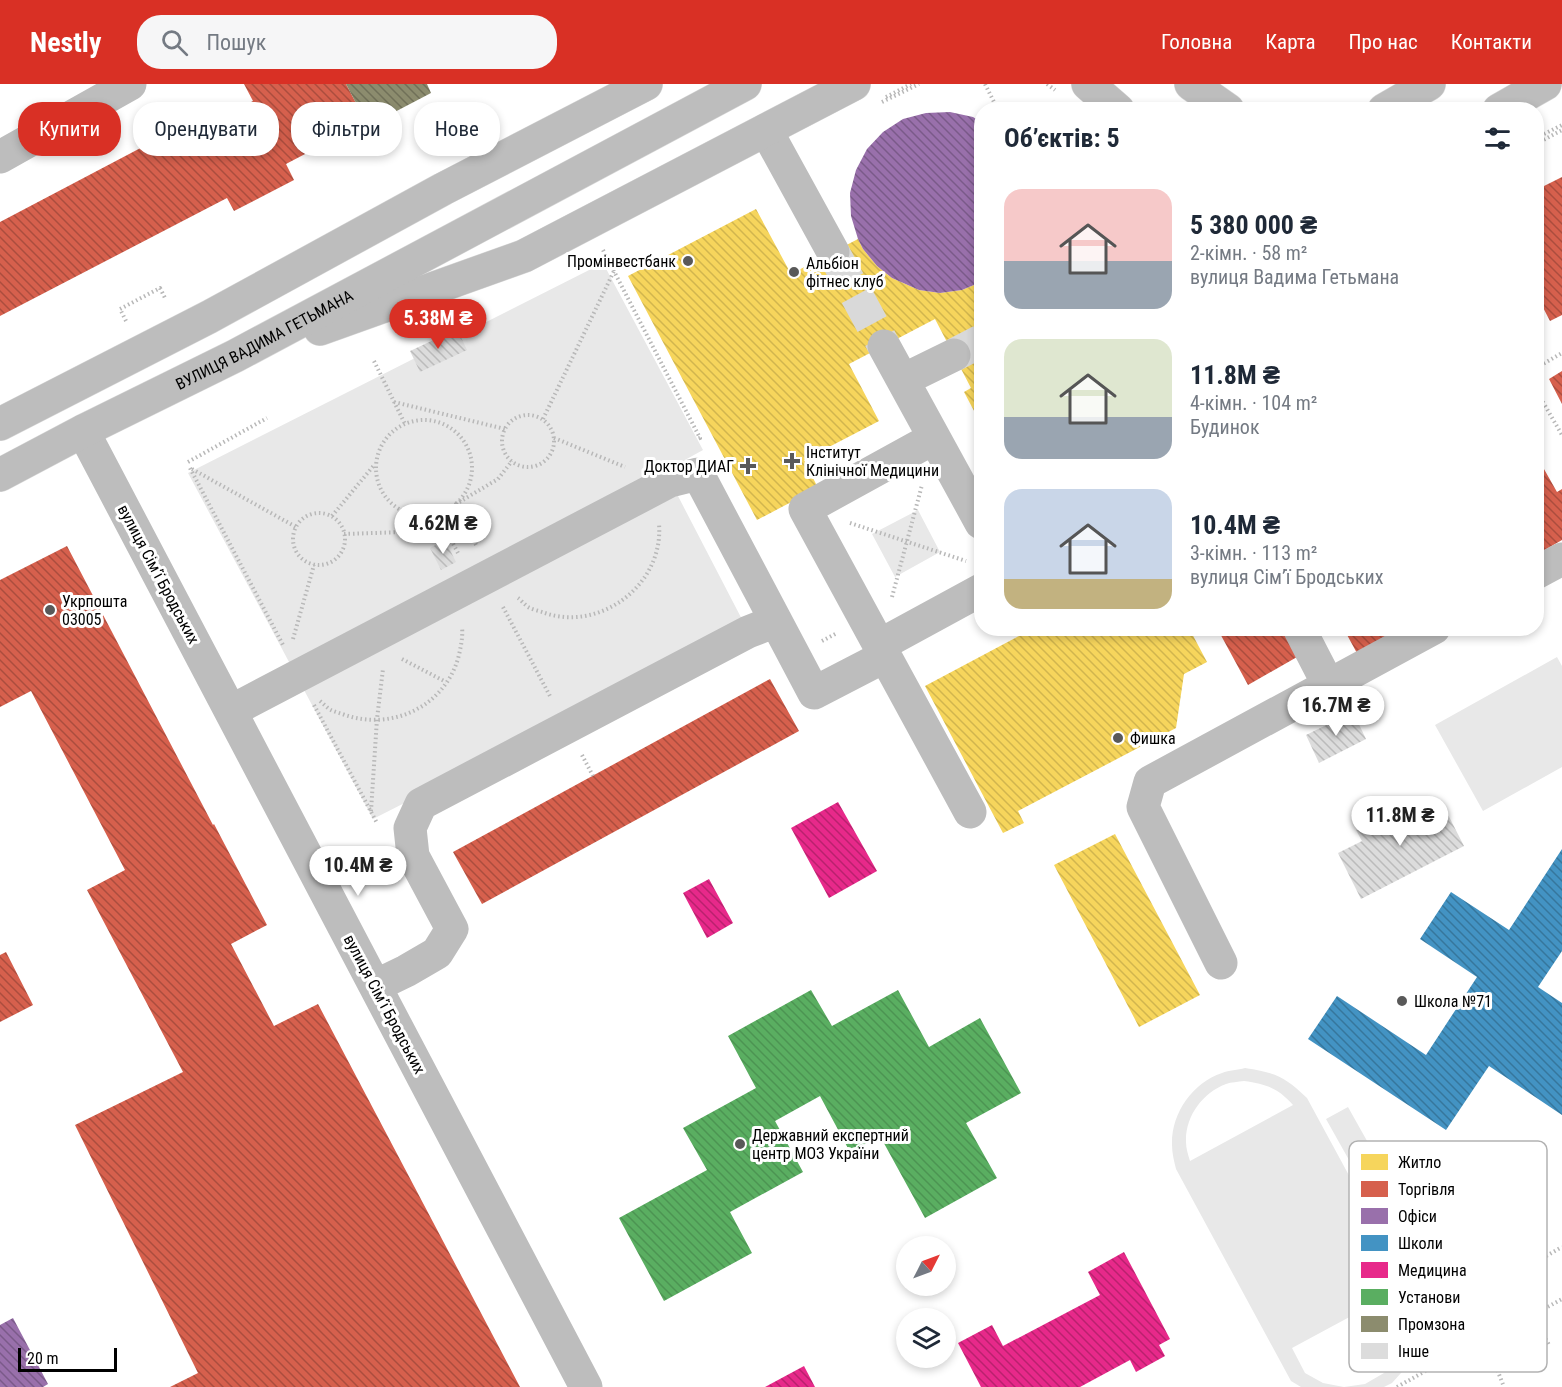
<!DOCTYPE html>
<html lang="uk">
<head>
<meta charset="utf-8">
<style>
  body { margin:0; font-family:"Roboto Condensed",sans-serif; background:#f6f6f7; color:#1f2937; height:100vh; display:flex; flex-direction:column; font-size:22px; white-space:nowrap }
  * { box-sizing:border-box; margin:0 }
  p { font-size:20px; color:#747a83 }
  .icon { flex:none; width:33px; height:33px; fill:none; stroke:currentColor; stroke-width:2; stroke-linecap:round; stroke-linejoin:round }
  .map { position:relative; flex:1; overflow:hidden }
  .panel { position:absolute; left:974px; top:18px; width:570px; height:534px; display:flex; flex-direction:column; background:#fff; border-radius:24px; box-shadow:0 3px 9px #0003 }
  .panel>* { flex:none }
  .banner { position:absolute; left:18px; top:18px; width:570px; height:54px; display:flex; gap:12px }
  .needle { width:39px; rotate:48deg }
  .buttons { position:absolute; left:896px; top:1152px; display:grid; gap:12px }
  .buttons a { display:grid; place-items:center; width:60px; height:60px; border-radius:50%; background:#fff; box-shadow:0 3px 9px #0003; font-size:30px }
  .scale { position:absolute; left:18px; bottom:15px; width:99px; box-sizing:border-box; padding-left:6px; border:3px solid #000; border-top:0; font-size:16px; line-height:21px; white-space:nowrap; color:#000; -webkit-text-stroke:4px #fff; paint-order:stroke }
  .price { position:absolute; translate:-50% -51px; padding:0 14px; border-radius:21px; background:#fff; color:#222; font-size:20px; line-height:39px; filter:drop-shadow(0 2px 3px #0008) }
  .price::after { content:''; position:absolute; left:50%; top:36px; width:18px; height:14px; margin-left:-9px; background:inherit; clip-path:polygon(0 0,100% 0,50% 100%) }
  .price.active { background:#d93025; color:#fff }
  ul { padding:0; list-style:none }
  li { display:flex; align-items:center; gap:18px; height:150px; padding:0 30px }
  li span { display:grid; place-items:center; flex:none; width:168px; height:120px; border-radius:18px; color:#555 }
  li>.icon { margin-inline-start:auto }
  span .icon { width:72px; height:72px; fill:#fffc; stroke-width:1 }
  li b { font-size:26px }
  h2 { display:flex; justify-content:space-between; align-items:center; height:72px; padding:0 30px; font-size:26px }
  .pill { padding:0 21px; border-radius:24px; background:#fff; box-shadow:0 3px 9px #0003; font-size:21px; line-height:54px }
  .pill.active { background:#d93025; color:#fff }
  header { display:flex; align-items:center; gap:36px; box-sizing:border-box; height:84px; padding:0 30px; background:#d93025; color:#fff }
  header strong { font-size:28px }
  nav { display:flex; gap:33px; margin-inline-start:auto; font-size:21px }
  .search { width:420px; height:54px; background:#f6f6f7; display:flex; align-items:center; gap:15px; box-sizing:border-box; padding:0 21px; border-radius:24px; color:#747a83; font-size:22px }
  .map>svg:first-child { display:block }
</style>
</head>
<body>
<header>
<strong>Nestly</strong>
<div class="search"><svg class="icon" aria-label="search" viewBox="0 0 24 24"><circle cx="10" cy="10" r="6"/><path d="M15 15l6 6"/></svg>Пошук</div>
<nav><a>Головна</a><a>Карта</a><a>Про нас</a><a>Контакти</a></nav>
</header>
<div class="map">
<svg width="1562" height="1303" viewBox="0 0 1562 1303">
  <defs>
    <pattern id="homes-back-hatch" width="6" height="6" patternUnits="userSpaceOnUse" patternTransform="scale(1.5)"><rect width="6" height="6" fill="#f6d55c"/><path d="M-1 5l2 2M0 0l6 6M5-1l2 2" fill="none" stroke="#d1b54e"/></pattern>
    <pattern id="shops-back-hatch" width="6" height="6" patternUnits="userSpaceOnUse" patternTransform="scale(1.5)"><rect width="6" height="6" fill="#d6604d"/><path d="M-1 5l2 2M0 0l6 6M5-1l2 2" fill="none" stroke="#ab4d3e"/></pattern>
    <pattern id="offices-back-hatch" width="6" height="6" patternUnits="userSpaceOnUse" patternTransform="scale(1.5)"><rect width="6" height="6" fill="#9970ab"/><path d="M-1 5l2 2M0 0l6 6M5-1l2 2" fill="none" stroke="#7a5a89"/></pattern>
    <pattern id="schools-back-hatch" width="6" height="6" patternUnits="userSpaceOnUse" patternTransform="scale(1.5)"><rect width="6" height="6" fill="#4393c3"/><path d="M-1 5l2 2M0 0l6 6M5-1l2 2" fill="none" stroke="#36769c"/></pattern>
    <pattern id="health-back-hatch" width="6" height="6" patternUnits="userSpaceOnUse" patternTransform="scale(1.5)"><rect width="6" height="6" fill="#e7298a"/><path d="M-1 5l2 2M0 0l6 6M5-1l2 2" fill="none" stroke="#b9216e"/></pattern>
    <pattern id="public-back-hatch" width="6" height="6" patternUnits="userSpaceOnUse" patternTransform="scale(1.5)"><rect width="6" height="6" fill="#5aae61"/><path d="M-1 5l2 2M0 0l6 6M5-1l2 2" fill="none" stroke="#4c9452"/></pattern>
    <pattern id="industry-back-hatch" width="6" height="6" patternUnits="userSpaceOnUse" patternTransform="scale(1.5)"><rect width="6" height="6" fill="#8c8c6e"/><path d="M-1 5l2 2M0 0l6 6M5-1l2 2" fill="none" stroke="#707058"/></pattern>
    <pattern id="building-back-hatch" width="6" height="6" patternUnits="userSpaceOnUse" patternTransform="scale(1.5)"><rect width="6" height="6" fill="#dcdcdc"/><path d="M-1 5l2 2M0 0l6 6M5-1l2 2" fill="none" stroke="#bbb"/></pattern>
  </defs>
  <rect width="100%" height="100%" fill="#fff"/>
  <path fill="#e8e8e8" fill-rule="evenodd" d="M 603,179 L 703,366 L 665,387 L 747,545 L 373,735 L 188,389 Z
    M 918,426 L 940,468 L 895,493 L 872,450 Z
    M 1557,573 L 1562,582 L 1562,683 L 1483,727 L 1435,641 Z
    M 1245,984 C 1276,989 1284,992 1307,1014 L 1442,1263 L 1428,1270 L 1419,1256 L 1410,1279 L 1392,1299 L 1384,1303 L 1301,1303 L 1291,1297 L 1176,1085 C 1174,1077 1172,1069 1172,1061 C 1171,1030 1192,999 1222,989 C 1229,986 1238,986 1245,984 ZM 1244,997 C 1266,1000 1278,1004 1293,1021 L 1190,1077 C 1188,1071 1186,1064 1186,1058 C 1185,1033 1202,1009 1226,1000 C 1231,998 1238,998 1244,997 ZM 1394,1209 L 1408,1234 L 1406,1254 L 1398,1274 L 1384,1289 L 1365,1300 L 1344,1303 L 1323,1299 L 1305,1289 L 1292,1264 Z
    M 1348,1023 L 1454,1212 L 1432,1224 L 1326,1035 Z"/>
  <path fill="url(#homes-back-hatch)" d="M 756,125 L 791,190 L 858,155 L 863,165 L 877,182 L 892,194 L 919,206 L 940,209 L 962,206 L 981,198 L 981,340 L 964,308 L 971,304 L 935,235 L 849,280 L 879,337 L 804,376 L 818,404 L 757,436 L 628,192 Z
    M 1034,544 L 1189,544 L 1207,578 L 1184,590 L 1176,644 L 1018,727 L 1024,739 L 1003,749 L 925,602 Z
    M 1115,750 L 1200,911 L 1139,943 L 1054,781 Z"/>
  <path fill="url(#shops-back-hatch)" d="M 244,0 L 346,0 L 366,38 L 286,80 L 294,96 L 234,127 L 227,114 L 0,232 L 0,138 L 188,39 L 193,49 L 253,17 Z
    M 1562,93 L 1562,231 L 1550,237 L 1536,210 L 1536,106 Z
    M 1562,287 L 1562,320 L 1549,295 Z
    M 1540,378 L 1557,408 L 1562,405 L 1562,456 L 1536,471 L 1536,381 Z
    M 67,462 L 213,741 L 214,740 L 267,841 L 231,860 L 274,942 L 318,920 L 520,1303 L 170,1303 L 198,1289 L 75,1041 L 183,988 L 87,806 L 125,786 L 31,607 L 0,623 L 0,496 Z
    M 1217,544 L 1282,544 L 1297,573 L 1248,601 Z
    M 1354,544 L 1405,544 L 1358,571 L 1346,549 Z
    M 770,595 L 799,647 L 482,820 L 453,768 Z
    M 6,868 L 33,921 L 0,938 L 0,871 Z"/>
  <path fill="url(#offices-back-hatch)" d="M 950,28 L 973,33 L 981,38 L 981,198 L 962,206 L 940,209 L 919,206 L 892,194 L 877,182 L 863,165 L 858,155 L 851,132 L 850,109 L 856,86 L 867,65 L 883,48 L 903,35 L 926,29 Z
    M 13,1234 L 48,1300 L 43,1303 L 0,1303 L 0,1241 Z"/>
  <path fill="url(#schools-back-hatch)" d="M 1562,765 L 1562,867 L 1538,903 L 1562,919 L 1562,1031 L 1489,982 L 1446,1046 L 1308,955 L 1337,912 L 1426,971 L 1477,893 L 1420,855 L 1451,808 L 1509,846 Z"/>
  <path fill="url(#health-back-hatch)" d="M 838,718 L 877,787 L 829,814 L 791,744 Z
    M 709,795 L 733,839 L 707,854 L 683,809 Z
    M 1124,1168 L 1170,1255 L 1159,1261 L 1165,1272 L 1136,1288 L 1130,1276 L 1080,1303 L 981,1303 L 958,1259 L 992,1241 L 1003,1262 L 1100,1211 L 1088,1188 Z
    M 804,1282 L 815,1303 L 765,1303 Z"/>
  <path fill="url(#public-back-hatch)" d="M 811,906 L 832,942 L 898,906 L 929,963 L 980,934 L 1021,1009 L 966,1039 L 997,1094 L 925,1134 L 880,1052 L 850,1068 L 820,1012 L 775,1037 L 803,1088 L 730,1128 L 752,1169 L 664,1217 L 619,1134 L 707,1086 L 683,1044 L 756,1004 L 728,952 Z"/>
  <path fill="url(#industry-back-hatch)" d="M 346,0 L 427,0 L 431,9 L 368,42 Z"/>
  <path fill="url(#building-back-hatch)" d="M 457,245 L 467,266 L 420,288 L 410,267 Z
    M 445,456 L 456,478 L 441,486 L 430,464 Z
    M 1353,628 L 1366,655 L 1319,679 L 1306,651 Z
    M 1416,715 L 1422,726 L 1441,717 L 1464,762 L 1361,815 L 1338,769 L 1362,757 L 1356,746 L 1380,734 L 1385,745 L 1402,737 L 1396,726 Z"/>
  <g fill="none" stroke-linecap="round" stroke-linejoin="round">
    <path stroke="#d9d9d9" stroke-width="33" stroke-dasharray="33 16" stroke-linecap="butt" d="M 833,168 L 884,262
      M 954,271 L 981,257"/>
    <defs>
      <g id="major">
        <path d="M 1088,0 L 1118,26"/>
        <path d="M 1191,0 L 1228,26"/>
        <path d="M 1384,26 L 1429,0"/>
        <path d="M 1499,26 L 1545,0"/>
        <path d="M 320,245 L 524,172 L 854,0"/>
        <path d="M 0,340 L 209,233 L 443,105 L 646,0"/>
        <path id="s1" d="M 0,391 L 83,347 L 235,272 L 745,0"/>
      </g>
    </defs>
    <use href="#major" stroke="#dbdbdb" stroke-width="34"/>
    <path stroke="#b8b8b8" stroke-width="4" stroke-dasharray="1.5 3" stroke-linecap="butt" d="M 985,0 L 998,26
      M 1047,0 L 1055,6
      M 886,13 L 911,0
      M 882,18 L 919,0
      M 1536,54 L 1562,41
      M 1536,60 L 1562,46
      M 603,166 L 700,354 L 697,355
      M 126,237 L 120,225 L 160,204 L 166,216
      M 374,277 L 405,340
      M 1536,284 L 1562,269
      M 1536,306 L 1562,351
      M 394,318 L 505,345
      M502 357a26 26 0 1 1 52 0a26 26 0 1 1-52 0Z
      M 543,335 L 614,187
      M376 384a48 48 0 1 1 96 0a48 48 0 1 1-96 0Z
      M 554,354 L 625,383
      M 188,378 L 267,334
      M 190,384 L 283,561
      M 192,385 L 296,443
      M293 455a26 26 0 1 1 52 0a26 26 0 1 1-52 0Z
      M 332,432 L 375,380
      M 850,439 L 966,477
      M 344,450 L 404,448 L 438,431 L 459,471
      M 476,461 L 456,420 L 498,395 L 512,377
      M 892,513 L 922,401
      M 518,514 C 521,516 524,520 528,523 C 533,526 540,527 545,529 C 601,548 664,500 659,440
      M 503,523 L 551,614
      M 293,555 L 314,481
      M 822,557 L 837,549
      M 402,575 L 446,598
      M 320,617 C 324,620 327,624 331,626 C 335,628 340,629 345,631 C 393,647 446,622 459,571 C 461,561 463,553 462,543
      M 314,621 L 377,739
      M 582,671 L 593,692
      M 371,727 L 377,635 L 383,585
      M 1533,1231 L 1549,1261
      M 1429,1239 L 1562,1163
      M 1486,1257 L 1504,1303
      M 1397,1303 L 1447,1275 L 1486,1257 L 1562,1215"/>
    <path stroke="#bdbdbd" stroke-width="33" d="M 766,46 L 833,168
      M 0,73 L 130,0
      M 884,262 L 981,439
      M 903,296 L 954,271
      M 83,347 L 586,1303
      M 934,354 L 805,425 L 970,728
      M 1536,489 L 1562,475
      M 1299,544 L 1329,602
      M 880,561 L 981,506
      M 231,627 L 670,397 L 698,390 L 814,609 L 870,580
      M 1221,879 L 1143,723 L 1150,698 L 1434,544
      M 375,902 L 406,887 L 437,869 L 452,845 L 413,772 L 410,744 L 421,720 L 748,548 L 776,537"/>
    <use href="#major" stroke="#bdbdbd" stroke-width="33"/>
  </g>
  <g fill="#595959" stroke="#fff" stroke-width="2">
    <circle cx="688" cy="177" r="6"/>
    <circle cx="794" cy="188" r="6"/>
    <path d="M789 368h6v6h6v6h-6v6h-6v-6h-6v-6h6z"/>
    <path d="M745 373h6v6h6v6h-6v6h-6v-6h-6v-6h6z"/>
    <circle cx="50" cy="526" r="6"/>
    <circle cx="1118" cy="654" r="6"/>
    <circle cx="1402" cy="917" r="6"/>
    <circle cx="740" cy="1060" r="6"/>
  </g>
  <g text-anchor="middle" stroke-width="6" stroke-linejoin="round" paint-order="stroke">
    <g font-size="16" fill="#000" stroke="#fff" text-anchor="start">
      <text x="676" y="183" text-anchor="end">Промінвестбанк</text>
      <text x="806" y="185">Альбіон<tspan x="806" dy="18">фітнес клуб</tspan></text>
      <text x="806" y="374">Інститут<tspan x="806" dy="18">Клінічної Медицини</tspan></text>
      <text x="734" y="388" text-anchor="end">Доктор ДИАГ</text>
      <text x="62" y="523">Укрпошта<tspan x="62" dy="18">03005</tspan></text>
      <text x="1130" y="660">Фишка</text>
      <text x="1414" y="923">Школа №71</text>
      <text x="752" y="1057">Державний експертний<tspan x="752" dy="18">центр МОЗ України</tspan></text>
    </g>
    <g font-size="16" fill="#000" stroke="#fff">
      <text dy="6" stroke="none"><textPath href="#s1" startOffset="297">ВУЛИЦЯ ВАДИМА ГЕТЬМАНА</textPath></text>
      <text transform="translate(159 490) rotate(62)" y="6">вулиця Сімʼї Бродських</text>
      <text transform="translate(385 920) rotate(62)" y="6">вулиця Сімʼї Бродських</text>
    </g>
  </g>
  <rect x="1349" y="1057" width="198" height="231" rx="9" fill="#fff" stroke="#b2b2b2" stroke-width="1.5"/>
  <rect x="1361" y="1070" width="27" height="16" fill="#f6d55c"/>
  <rect x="1361" y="1097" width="27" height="16" fill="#d6604d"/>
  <rect x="1361" y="1124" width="27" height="16" fill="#9970ab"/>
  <rect x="1361" y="1151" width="27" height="16" fill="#4393c3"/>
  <rect x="1361" y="1178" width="27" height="16" fill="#e7298a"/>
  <rect x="1361" y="1205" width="27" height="16" fill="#5aae61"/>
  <rect x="1361" y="1232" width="27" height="16" fill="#8c8c6e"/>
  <rect x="1361" y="1259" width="27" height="16" fill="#dcdcdc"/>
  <g font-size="16" fill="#000">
    <text x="1398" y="1084">Житло</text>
    <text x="1398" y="1111">Торгівля</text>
    <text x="1398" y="1138">Офіси</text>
    <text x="1398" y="1165">Школи</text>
    <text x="1398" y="1192">Медицина</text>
    <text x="1398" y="1219">Установи</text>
    <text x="1398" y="1246">Промзона</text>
    <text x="1398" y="1273">Інше</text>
  </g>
</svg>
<div class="buttons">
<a><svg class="needle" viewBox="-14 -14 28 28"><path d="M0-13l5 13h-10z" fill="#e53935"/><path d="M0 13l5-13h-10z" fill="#747a83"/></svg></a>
<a><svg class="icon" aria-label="layers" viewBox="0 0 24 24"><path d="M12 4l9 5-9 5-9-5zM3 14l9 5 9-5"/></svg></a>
</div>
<div class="scale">20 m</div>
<b class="price active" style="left:438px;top:266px">5.38M ₴</b>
<b class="price" style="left:443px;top:471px">4.62M ₴</b>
<b class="price" style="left:1336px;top:653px">16.7M ₴</b>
<b class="price" style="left:1400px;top:763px">11.8M ₴</b>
<b class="price" style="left:358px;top:813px">10.4M ₴</b>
<div class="banner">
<a class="pill active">Купити</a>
<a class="pill">Орендувати</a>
<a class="pill">Фільтри</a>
<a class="pill">Нове</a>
</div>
<section class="panel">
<h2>Об’єктів: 5<svg class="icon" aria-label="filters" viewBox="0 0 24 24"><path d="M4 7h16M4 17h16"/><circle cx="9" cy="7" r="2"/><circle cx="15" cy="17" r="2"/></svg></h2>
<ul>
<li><span style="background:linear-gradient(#f6c9c9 60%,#9aa5b1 0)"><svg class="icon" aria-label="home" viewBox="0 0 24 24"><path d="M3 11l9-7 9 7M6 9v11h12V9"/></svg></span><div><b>5 380 000 ₴</b><p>2-кімн. · 58 m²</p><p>вулиця Вадима Гетьмана</p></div></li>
<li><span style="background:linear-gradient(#dfe7d0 65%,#9aa5b1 0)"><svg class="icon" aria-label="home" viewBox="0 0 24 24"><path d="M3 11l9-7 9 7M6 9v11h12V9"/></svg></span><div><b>11.8M ₴</b><p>4-кімн. · 104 m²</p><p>Будинок</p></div></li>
<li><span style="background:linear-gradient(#c9d6e8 75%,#c2b280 0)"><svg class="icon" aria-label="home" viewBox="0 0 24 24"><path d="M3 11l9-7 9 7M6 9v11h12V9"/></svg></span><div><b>10.4M ₴</b><p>3-кімн. · 113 m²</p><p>вулиця Сімʼї Бродських</p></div></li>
</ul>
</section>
</div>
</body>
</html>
